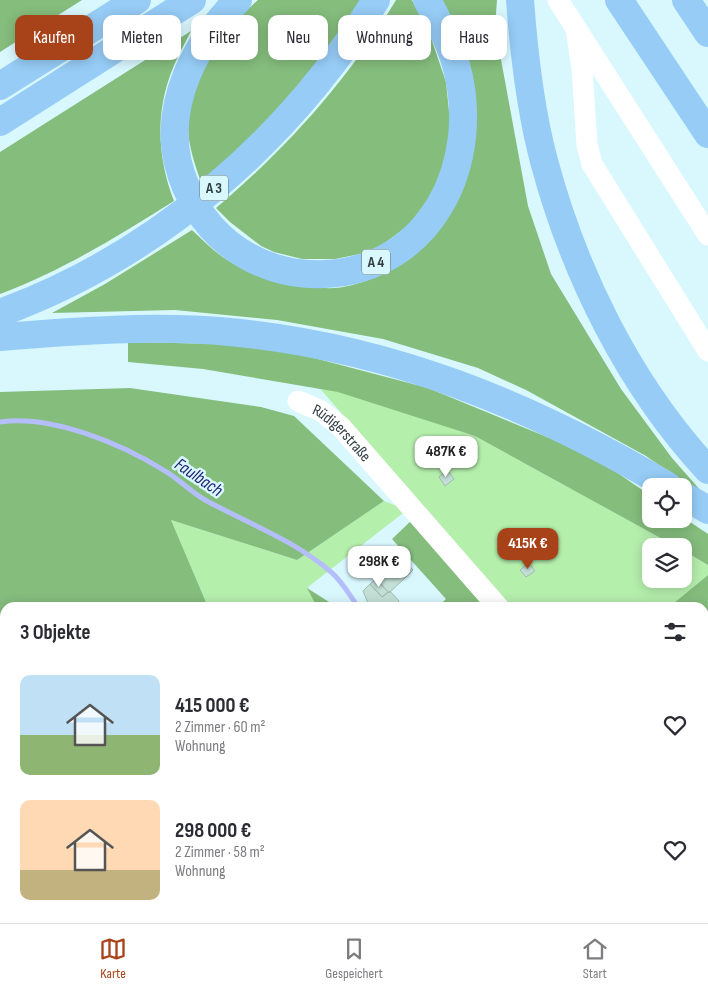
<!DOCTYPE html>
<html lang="de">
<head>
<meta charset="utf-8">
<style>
  body { margin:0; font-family:"Sofia Sans Condensed",sans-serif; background:#f7f7f7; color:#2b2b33; height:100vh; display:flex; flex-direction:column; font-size:19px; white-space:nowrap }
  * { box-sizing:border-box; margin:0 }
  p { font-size:16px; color:#7c7c81 }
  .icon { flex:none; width:28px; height:28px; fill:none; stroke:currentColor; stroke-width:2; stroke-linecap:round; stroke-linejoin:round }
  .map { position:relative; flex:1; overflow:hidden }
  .drawer { position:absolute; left:0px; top:602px; width:709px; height:321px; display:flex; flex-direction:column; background:#fff; border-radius:15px 15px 0 0; box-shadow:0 2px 12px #0003 }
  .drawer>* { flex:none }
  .banner { position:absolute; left:15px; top:15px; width:679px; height:45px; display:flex; gap:10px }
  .fabs { position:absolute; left:642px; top:478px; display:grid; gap:10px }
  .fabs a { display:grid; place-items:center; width:50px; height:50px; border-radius:10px; background:#fff; box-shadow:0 2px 12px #0003; font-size:25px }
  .price { position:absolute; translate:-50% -42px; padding:0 11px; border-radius:10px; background:#fff; color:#222; font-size:16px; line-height:32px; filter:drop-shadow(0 1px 2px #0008) }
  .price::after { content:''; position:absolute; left:50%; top:30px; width:15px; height:11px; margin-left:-8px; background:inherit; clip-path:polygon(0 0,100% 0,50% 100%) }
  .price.current { background:#a84219; color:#fff }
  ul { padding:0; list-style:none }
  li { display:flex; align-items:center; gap:15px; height:125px; padding:0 20px }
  li span { display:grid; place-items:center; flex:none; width:140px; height:100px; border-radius:10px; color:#555 }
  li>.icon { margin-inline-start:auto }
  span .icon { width:60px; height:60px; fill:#fffc; stroke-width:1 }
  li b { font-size:21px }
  h2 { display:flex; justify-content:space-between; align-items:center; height:60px; padding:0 20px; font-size:21px }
  .tag { padding:0 18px; border-radius:10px; background:#fff; box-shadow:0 2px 12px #0003; font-size:18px; line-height:45px }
  .tag.current { background:#a84219; color:#fff }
  .tabs { display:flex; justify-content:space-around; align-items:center; height:70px; border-top:1px solid #e1e1e2; background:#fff; font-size:14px; color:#7c7c81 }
  .tabs a { display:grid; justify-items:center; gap:2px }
  .tabs .current { color:#a84219 }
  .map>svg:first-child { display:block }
</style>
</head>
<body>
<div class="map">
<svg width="708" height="923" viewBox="0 0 708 923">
  <rect width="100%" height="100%" fill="#d9f8fe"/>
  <path fill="#b5efac" d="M 316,384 L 475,436 L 675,546 L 651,546 L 651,579 L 684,579 L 684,551 L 708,565 L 708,575 L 669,607 L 510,607 Z
    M 384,501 L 407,510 L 308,587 L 317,608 L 208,607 L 171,520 L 297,560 Z"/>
  <path fill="#85bd7d" d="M 0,0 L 82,0 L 0,52 Z
    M 258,0 L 366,0 L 324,64 L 203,187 C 195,166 187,143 188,120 C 189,75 226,28 258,0 Z
    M 396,0 L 412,0 L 430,35 L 446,82 L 451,131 L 437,187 L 409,225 L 382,245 L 365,253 L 335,259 L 302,259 L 274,252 L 261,246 L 230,222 L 216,208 C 287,148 348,80 396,0 Z
    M 440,0 L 497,0 L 495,27 L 528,206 L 551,274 L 621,389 L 672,458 L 708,499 L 646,456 L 526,390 L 478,368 L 383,339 L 277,320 L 175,310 L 52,313 L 105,284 L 192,230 C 204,241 215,253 229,261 C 246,272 264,275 283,280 C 300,284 317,289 335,288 C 349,287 363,282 376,277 C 444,250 476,184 476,114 Z
    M 191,31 C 184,45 176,59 171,73 C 155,115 158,160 174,201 C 118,236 62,271 0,294 L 0,152 Z
    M 128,342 L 265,345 L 428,388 L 593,456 L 651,496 L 651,519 L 684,518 L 708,534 L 708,565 L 684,551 L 684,546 L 675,546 L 475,436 L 338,392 L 203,369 L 128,362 Z
    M 130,388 L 261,407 L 294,416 L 384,501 L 297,560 L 171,520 L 208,607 L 5,608 L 5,919 L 175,919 L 172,923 L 0,923 L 0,392 Z
    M 414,518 L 494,607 L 437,607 L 446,599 L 392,539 Z
    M 708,575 L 708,797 L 704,798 L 704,608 L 669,607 Z
    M 307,588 L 337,607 L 317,607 Z"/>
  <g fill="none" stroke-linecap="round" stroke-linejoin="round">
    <path stroke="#b4befa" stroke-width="5" d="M 0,422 C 51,414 122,444 165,471 C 179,479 191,492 205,500 C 247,523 294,540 331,572 C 342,581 350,596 359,608
      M 702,919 L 708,922"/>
  </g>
  <path fill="#c3e0d7" stroke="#9fbcb3" d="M 448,471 L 454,479 L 445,486 L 439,477 Z
    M 385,560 L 389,565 L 382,571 L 378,567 Z
    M 394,560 L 408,575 L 389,593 L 375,578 Z
    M 405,562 L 413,570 L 408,575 L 400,566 Z
    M 529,563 L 535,571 L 526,577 L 520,570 Z
    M 376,579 L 388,592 L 382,597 L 370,584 Z
    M 370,584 L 382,597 L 390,591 L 399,601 L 394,608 L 370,608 L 363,591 Z
    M 210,919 L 247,919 L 244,922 L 246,923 L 215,923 Z
    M 263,919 L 275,919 L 277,921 L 268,923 Z
    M 306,919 L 320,919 L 315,923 L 303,923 Z
    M 469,919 L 512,919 L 508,923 L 466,923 Z"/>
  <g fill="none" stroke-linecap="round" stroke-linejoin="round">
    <g stroke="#fff" stroke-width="21">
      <path d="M 558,0 L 708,235"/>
      <path d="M 576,29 L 582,68 L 587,145 L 592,164 L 708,351"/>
      <path id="s1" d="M 298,401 L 321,411 L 341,427 L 499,608"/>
      <path d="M 704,816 L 708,812"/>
      <path d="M 335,919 L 339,923"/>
      <path d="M 553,919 L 560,923"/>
      <path d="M 400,923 L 404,919"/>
      <path d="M 608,923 L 611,919"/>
    </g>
    <path stroke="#96ccf6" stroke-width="28" d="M 238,0 C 196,42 164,102 178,163 C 186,195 203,223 229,244 C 256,265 290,276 324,274 C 432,270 483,161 456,65 C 450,42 438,21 427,0
      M 520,0 C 524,54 530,109 544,161 C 574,273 629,385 708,470
      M 619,0 L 708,134
      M 686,0 L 708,33
      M 0,86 L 137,0
      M 0,122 L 192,0
      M 0,313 C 156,256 289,141 376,0
      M 0,337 C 76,331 154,325 230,332 C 390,347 531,405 668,486
      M 684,496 L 708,510"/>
  </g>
  <g text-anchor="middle" stroke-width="5" stroke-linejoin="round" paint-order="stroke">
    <g fill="#d9f8fe" stroke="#65767a" stroke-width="1">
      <rect x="200" y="175.5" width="28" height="25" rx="4"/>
      <rect x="362" y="249.5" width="28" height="25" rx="4"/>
    </g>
    <g font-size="15" font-weight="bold" fill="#333f42">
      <text x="214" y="193">A 3</text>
      <text x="376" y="267">A 4</text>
    </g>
    <g font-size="16" fill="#333f42" stroke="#d9f8fe">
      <text dy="6" stroke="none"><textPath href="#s1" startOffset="55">Rüdigerstraße</textPath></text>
    </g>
    <g font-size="18" font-style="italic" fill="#242275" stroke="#d9f8fe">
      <text transform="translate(199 477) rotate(34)" y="6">Faulbach</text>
    </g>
  </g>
</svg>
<div class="fabs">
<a><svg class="icon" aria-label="locate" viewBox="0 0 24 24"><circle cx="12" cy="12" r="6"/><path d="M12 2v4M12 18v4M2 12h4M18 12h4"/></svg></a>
<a><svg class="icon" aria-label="layers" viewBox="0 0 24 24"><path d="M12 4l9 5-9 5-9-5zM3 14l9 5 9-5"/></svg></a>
</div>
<b class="price" style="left:446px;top:478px">487K €</b>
<b class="price current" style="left:528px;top:570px">415K €</b>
<b class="price" style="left:379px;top:588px">298K €</b>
<div class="banner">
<a class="tag current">Kaufen</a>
<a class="tag">Mieten</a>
<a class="tag">Filter</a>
<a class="tag">Neu</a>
<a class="tag">Wohnung</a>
<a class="tag">Haus</a>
</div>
<section class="drawer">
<h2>3 Objekte<svg class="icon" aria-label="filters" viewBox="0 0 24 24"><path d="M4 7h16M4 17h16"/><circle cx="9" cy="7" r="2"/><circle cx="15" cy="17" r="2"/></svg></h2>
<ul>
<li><span style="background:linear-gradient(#bfe0f5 60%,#8fb573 0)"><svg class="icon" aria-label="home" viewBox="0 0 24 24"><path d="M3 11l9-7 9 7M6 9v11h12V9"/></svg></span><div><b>415 000 €</b><p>2 Zimmer · 60 m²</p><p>Wohnung</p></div><svg class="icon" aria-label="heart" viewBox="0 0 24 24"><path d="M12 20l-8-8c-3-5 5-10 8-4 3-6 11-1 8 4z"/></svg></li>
<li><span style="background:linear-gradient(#ffd9b3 70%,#c2b280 0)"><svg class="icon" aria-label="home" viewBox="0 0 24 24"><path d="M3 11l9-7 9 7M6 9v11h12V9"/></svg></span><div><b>298 000 €</b><p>2 Zimmer · 58 m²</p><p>Wohnung</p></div><svg class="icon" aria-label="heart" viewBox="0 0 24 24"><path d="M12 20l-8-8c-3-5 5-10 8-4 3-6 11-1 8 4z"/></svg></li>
</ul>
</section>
</div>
<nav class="tabs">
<a class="current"><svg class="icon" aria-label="map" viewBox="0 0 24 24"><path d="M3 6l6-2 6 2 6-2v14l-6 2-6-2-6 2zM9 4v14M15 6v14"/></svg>Karte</a>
<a><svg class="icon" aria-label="saved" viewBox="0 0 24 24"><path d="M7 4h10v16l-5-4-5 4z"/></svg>Gespeichert</a>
<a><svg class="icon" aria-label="home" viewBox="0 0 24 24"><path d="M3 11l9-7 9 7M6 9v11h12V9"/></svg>Start</a>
</nav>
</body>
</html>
